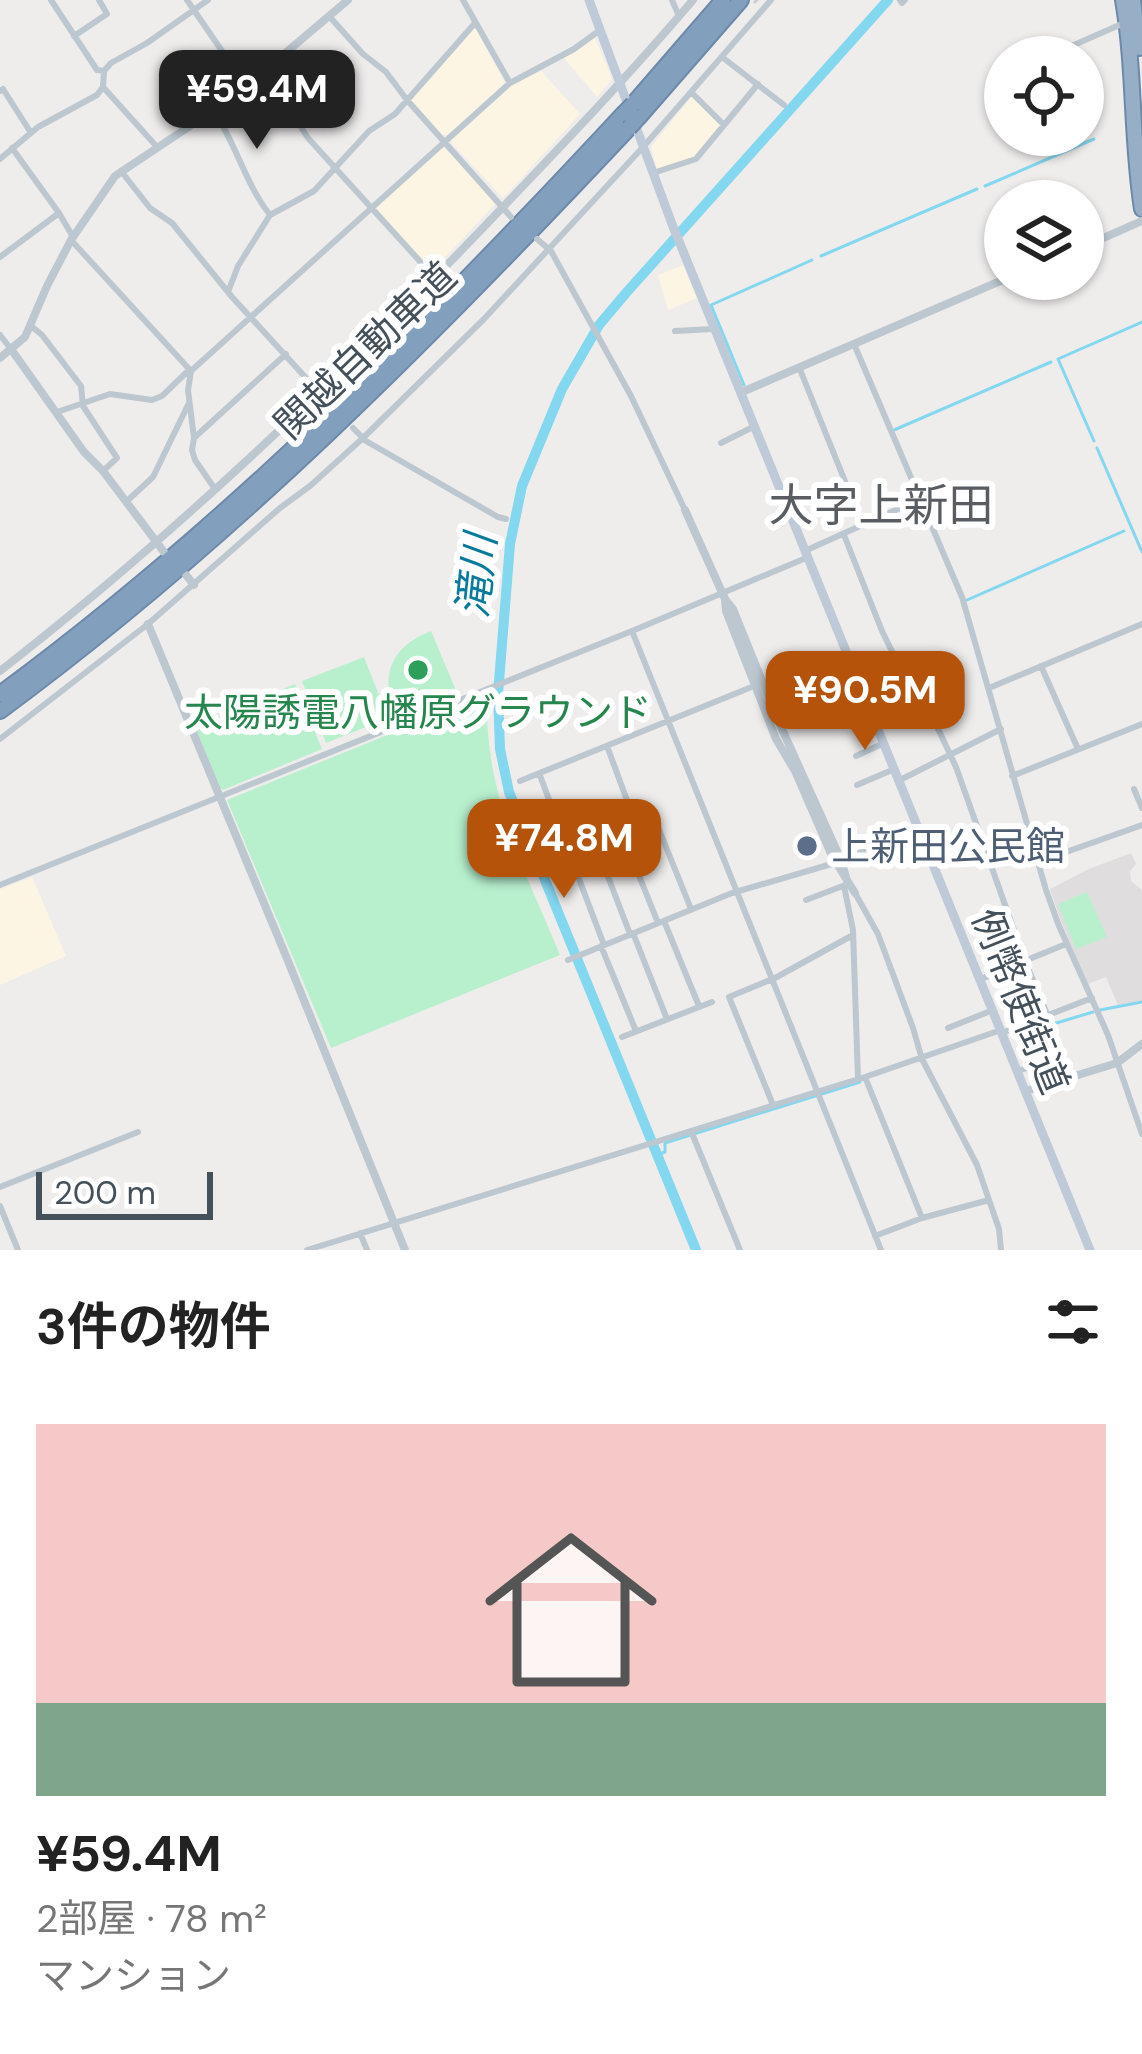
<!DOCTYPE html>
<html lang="ja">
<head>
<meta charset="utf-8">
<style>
  body { margin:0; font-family:"DM Sans","Noto Sans JP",sans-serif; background:#f6f6f6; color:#222; height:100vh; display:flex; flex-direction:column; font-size:45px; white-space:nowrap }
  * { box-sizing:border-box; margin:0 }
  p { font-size:39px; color:#767676 }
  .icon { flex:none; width:66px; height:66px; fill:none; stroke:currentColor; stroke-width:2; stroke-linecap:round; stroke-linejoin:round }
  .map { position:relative; height:1250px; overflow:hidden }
  .panel { display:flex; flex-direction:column; background:#fff; flex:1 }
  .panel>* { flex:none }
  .fabs { position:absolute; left:984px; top:36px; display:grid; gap:24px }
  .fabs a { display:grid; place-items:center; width:120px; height:120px; border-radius:50%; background:#fff; box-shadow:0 3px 9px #0004; font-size:60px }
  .scale { position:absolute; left:36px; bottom:30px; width:177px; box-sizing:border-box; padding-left:12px; border:6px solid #44505a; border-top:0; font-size:33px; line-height:42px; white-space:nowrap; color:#44505a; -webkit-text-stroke:9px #fff; paint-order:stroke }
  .price { position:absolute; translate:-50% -102px; padding:0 27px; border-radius:24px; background:#b45309; color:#fff; font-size:39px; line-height:78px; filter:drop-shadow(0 3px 6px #0008) }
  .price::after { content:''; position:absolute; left:50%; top:72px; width:36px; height:27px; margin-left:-18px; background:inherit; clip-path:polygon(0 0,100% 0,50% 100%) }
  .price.current { background:#222; color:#fff }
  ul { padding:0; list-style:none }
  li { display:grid; align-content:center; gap:24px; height:636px; padding:0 36px }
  li span { display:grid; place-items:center; height:372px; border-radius:0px; color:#555 }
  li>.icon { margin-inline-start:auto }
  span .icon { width:216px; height:216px; fill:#fffc; stroke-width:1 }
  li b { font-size:51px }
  h2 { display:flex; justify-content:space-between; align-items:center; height:144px; padding:0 36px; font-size:51px }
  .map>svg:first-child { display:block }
</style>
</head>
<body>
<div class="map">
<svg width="1142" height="1250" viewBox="0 0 1142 1250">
  <rect width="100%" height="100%" fill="#efecec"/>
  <path fill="#fcf5e3" d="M 474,29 L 476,29 L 505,83 L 447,135 L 442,135 L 411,100 Z
    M 595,38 L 612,79 L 597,97 L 564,58 Z
    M 541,71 L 580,114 L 503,198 L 449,140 L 511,85 Z
    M 692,96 L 721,126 L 695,157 L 657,170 L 651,147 Z
    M 443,146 L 497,202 L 431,272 L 376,208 Z
    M 683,265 L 697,298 L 668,310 L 658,275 Z
    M 32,877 L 66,956 L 0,985 L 0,889 Z"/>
  <path fill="#e0ddde" d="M 1131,853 L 1136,864 L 1130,871 L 1131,881 L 1142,890 L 1142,1001 L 1118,1005 L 1106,977 L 1088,984 L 1063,927 L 1050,889 L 1089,869 Z"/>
  <path fill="#b8f0ce" d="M 431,631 L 455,688 L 453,693 L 395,716 C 380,676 390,647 431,631 Z
    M 364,657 L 388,718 L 326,743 L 302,681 Z
    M 295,684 L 322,749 L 223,790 L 220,788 L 195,726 Z
    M 486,695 C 487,726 489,758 497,788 C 510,846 538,901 560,955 L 331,1048 L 227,800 Z
    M 1087,892 L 1107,937 L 1076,949 L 1058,904 Z"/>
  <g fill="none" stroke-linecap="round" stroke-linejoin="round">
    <path stroke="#83d7ef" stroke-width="3" d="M 985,186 L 1094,139
      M 821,256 L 977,189
      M 744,385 L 711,305 L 812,260
      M 894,430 L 1051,362
      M 1094,441 L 1058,359 L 1142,322
      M 1097,448 L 1142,552
      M 967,600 L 1124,531
      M 1100,1010 L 1142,1002
      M 1023,1038 L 1053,1024 L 1093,1012
      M 657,1155 L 665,1152 L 665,1143 L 860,1082"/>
    <path stroke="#83d7ef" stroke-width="10" d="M 696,1250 L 509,792 L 500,749 L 498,694 L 510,544 L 522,486 L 562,389 L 599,325 L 626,293 L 888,0"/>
    <path stroke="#cdcdcf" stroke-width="6" stroke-dasharray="6 3" stroke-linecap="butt" d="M 755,0 L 757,2"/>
    <defs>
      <path id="trunk" d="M 1123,0 C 1135,69 1131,140 1142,209
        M 1133,0 L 1139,48"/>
      <path id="motorway" d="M 633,104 L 723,0
        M 639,117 L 741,0
        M 0,694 C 229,525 430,322 623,114
        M 0,711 C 231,541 433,337 629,128"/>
    </defs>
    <use href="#trunk" stroke="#6d89aa" stroke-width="18"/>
    <use href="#motorway" stroke="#6d89aa" stroke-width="18"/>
    <path stroke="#bcc7d0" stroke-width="6" d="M 51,0 L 97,70 L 104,71 L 103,87 L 158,148
      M 187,0 L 246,86
      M 463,0 L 510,83
      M 672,0 L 679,16
      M 900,0 L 902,3 L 905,0
      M 329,16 L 363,54 L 386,72 L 407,100 L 511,217
      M 74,36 L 107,14 L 99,0
      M 1067,48 L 1124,23
      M 722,57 L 784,105
      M 104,71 L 111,63 L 147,43 L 208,0
      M 265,71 L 308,138 L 436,279
      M 0,91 L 3,89 L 31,133
      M 691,92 L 724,125
      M 214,111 C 236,144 245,183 270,215
      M 12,148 L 59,213 L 73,237
      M 0,159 L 38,127 L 97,95 L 103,87
      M 121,171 L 150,208 L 172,223 L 232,297 L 328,402
      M 653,173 L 696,159 L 758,84
      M 537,239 L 551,251 L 631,396 L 685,510
      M 71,240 L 191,371
      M 0,257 L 59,213
      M 228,292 L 238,266 L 270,215 L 314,191 L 369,131 L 395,114 L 475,23
      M 30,325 L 42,335 L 81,386 L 83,406 L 117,458 L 103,471
      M 675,331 L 713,329
      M 0,335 L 11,349
      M 854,344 L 962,597 L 1046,890 L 1059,926 L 1108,1035 L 1142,1134
      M 799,367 L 863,526
      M 57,412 L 110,394 L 152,400 L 162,396 L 189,370
      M 353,428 L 366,441 L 498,517 L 506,519
      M 194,438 L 286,354
      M 721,443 L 753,427
      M 215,489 L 195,460 L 192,450 L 194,438 L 188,390 L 191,371 L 510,83 L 574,49 L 600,30
      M 127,501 L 153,477 L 188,405
      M 844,535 L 882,631 L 903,674 L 932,716 L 956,767 L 1025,961 L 1047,1014
      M 807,550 L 920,499
      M 632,631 L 881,1250
      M 1041,666 L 1078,749
      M 989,688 L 1142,624
      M 0,739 L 148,624 L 280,508 L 310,486 L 363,438 L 484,319 L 644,146 L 771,0
      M 607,746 L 638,830
      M 856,756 L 882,744
      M 539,773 L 604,945
      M 1012,776 L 1142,724
      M 900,780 L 1001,729
      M 520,781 L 759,684
      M 857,785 L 892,770
      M 1134,789 L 1142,808
      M 624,838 L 658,923
      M 597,848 L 630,934
      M 573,858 L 638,830 L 645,832 L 658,827 L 691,909
      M 1038,862 L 1142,825
      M 0,885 L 632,631 L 806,558
      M 844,886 L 853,930 L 858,1079
      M 855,893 L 878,934 L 913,1028 L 922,1059 L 977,1165 L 999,1229 L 1001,1250
      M 806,900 L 848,884
      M 664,921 L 699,1006
      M 633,933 L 667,1019
      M 601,946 L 636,1031
      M 568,960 L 732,893 L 835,863 L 919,829
      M 981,979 L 1066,944
      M 948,1028 L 993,1010
      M 1002,1033 L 1092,998
      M 622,1037 L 712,1002
      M 1018,1071 L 1056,1058
      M 865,1077 L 922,1218
      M 773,1105 L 729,997 L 775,978 L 853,935
      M 691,1131 L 740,1250
      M 0,1187 L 138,1132
      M 0,1206 L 18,1250
      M 360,1233 L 367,1250
      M 875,1236 L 922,1218 L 989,1200
      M 307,1250 L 865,1077 L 1001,1030"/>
    <path stroke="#bcc7d0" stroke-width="8" d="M 1083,247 L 1142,221
      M 11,349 L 84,452 L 103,471 L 164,552
      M 0,358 L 25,337 L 47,286 L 71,240 L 115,176 L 232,98 L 348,0
      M 742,392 L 1005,279
      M 685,510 L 725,599 L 733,609 L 777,718 L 841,860 L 848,884
      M 186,575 L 194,585
      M 725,600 L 726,611 L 776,739 L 795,771 L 832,856 L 855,893
      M 148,624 L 288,961 L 405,1250
      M 0,671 C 180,531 345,373 502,208 C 567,140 632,72 693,0
      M 1026,1091 L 1117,1063 L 1142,1044"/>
    <path stroke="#becad7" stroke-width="9" d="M 589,0 L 672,224 L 1090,1250"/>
    <use href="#trunk" stroke="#96aec6" stroke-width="14"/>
    <use href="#motorway" stroke="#829fbe" stroke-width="14"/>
    <defs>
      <path id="motorway-bridge" d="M 623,114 L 633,104
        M 629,128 L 639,117"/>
    </defs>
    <use href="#motorway-bridge" stroke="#6d89aa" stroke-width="18" stroke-linecap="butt"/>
    <use href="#motorway-bridge" stroke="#829fbe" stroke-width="14"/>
  </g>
  <circle fill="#2e9e5b" stroke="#fff" stroke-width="4.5" cx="418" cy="670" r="12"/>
  <circle fill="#5c6f8a" stroke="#fff" stroke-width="4.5" cx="807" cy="846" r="12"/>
  <g text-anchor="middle" stroke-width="12" stroke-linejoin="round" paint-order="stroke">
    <g font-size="39" fill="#44505a" stroke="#fff">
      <text transform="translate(365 350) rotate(-44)" y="14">関越自動車道</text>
      <text transform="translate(1021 1001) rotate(68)" y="14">例幣使街道</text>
    </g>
    <g font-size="39" fill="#27864d" stroke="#fff">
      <text x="418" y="726">太陽誘電八幡原グラウンド</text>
    </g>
    <g font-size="39" fill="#4e5e75" stroke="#fff" text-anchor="start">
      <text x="831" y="860">上新田公民館</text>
    </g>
    <g font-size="42" font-style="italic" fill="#087b9c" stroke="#fff">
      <text transform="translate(476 576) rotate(-84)" y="15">滝川</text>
    </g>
    <g font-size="45" fill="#595d62" stroke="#fff">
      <text x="881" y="521">大字上新田</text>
    </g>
  </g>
</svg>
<div class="fabs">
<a><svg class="icon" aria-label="locate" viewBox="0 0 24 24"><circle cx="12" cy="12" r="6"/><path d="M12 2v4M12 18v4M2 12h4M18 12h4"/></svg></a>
<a><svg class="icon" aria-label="layers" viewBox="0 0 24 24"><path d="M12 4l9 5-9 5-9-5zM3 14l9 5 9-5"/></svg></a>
</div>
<div class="scale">200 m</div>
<b class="price current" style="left:257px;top:152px">¥59.4M</b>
<b class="price" style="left:865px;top:753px">¥90.5M</b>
<b class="price" style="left:564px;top:901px">¥74.8M</b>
</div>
<section class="panel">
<h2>3件の物件<svg class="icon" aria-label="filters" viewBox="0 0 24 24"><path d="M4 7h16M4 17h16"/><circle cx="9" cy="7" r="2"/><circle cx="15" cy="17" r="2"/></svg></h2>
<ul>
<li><span style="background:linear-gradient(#f6c9c9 75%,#7fa58c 0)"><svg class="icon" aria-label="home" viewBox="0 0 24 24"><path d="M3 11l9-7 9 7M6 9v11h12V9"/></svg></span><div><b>¥59.4M</b><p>2部屋 · 78 m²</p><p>マンション</p></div></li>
</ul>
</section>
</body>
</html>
